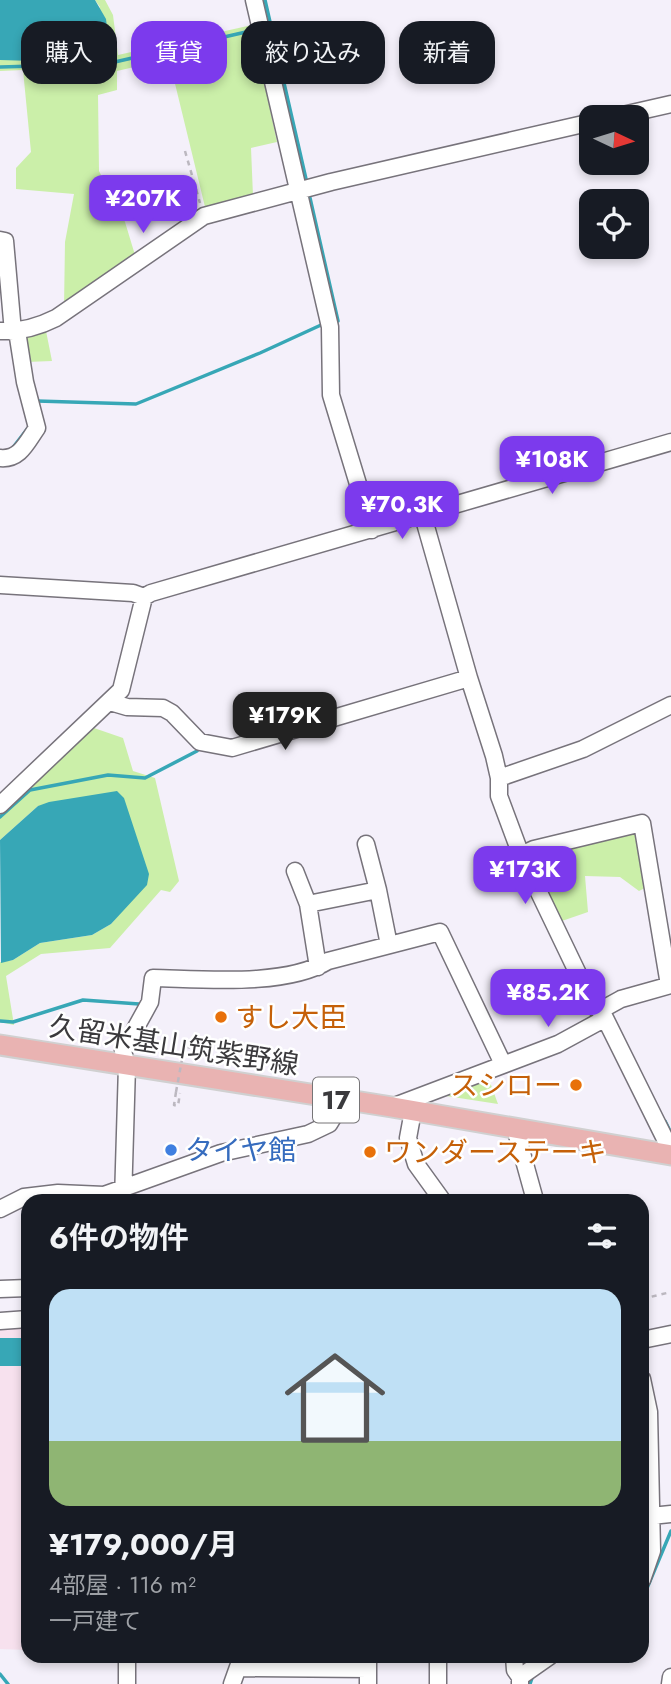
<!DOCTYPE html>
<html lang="ja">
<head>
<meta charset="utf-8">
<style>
  body { margin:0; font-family:Jost,"Noto Sans JP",sans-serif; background:#20242c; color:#f1f3f6; height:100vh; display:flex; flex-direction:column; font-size:26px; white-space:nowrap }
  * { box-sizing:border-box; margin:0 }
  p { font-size:23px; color:#9ea1a6 }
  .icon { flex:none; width:38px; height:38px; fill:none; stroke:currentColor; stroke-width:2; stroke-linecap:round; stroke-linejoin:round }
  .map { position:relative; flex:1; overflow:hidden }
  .drawer { position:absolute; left:21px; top:1194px; width:628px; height:469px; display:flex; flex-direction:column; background:#171b24; border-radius:21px; box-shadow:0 4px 10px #0003 }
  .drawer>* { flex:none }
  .guide { position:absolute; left:21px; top:21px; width:630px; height:63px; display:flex; gap:14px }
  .needle { width:46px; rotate:94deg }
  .tools { position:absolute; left:579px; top:105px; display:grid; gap:14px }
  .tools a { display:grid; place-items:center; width:70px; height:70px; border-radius:14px; background:#171b24; box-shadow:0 4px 10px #0003; font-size:35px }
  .price { position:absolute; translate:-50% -60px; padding:0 16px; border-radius:14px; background:#7c3aed; color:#fff; font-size:23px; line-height:46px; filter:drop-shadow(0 2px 4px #0008) }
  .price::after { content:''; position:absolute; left:50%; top:42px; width:21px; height:16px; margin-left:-10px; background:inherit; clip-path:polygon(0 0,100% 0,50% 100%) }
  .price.on { background:#222; color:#fff }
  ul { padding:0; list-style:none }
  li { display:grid; align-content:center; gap:14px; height:371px; padding:0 28px }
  li span { display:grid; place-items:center; height:217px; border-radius:21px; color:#555 }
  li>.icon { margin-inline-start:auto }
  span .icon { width:126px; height:126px; fill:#fffc; stroke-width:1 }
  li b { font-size:30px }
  h2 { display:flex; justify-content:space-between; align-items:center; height:84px; padding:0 28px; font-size:30px }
  .pill { padding:0 24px; border-radius:21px; background:#171b24; box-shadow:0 4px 10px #0003; font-size:24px; line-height:63px }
  .pill.on { background:#7c3aed; color:#fff }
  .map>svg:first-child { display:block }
</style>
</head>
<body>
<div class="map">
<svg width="671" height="1684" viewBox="0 0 671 1684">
  <rect width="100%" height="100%" fill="#f4f0fa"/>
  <path fill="#f7e1ee" d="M 28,1325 L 28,1650 L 0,1649 L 0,1326 Z"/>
  <path fill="#cbefa9" d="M 95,0 L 105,0 L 113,15 L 118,55 L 252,25 L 277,142 L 251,148 L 253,196 L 205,207 L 169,59 L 117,71 L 117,90 L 98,95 L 99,171 L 125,222 L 135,255 L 64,307 L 65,242 L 74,194 L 16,189 L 16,168 L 31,152 L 23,70 L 0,71 L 0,60 L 70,53 L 100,7 Z
    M 46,331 L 52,361 L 27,362 L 21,335 Z
    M 94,728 L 123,738 L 133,771 L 155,778 L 179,881 L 170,892 L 161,890 L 110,948 L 41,954 L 6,976 L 14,1025 L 0,1022 L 0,962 L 13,960 L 40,943 L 92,935 L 111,924 L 127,905 L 38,806 L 0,840 L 0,812 Z
    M 629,832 L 637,836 L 647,887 L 639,891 L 620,877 L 585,876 L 588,912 L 559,922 L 531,859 Z
    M 487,1074 L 498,1104 L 446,1096 L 448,1090 Z"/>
  <path fill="#37a7b6" d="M 0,0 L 95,0 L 106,19 L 109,43 L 100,56 L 70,53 L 67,62 L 0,60 Z
    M 117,791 L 124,798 L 149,874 L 147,885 L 111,924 L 92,935 L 40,943 L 13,960 L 1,963 L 0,840 L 38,806 L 49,802 Z
    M 0,1338 L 28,1338 L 28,1366 L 0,1366 Z"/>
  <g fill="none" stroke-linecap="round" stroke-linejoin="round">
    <path stroke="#37a7b6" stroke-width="3.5" d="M 265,0 L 306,179
      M 0,67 L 106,64 L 246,32
      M 310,198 L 338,321
      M 37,401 L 136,404 L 260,353 L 321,325
      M 11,450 L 28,428
      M 0,817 L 30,790 L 108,775 L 145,778 L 197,751
      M 0,1021 L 13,1022 L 83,1000 L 139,1004
      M 665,1121 L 669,1129
      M 642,1600 L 671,1531
      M 0,1674 L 8,1684
      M 530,1684 L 533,1675"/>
    <defs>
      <path id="minor" d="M 254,0 L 330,327 L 331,395 L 372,530
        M 614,117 L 671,104
        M 0,240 L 5,241 L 13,332
        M 0,331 C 20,332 38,327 56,318 L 204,216 L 331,182 L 592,122
        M 0,458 C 20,460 27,442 37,428 L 25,382 L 17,331
        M 423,516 L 469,678 L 494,756 L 499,778 L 499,796 L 521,855 L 594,1007 L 601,1010 L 671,1151
        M 0,585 L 133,593 L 144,597
        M 110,702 L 127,707 L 163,708 L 172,713 L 200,742 L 232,748 L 469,678
        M 499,778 L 583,749 L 671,705
        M 0,805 L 121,690 L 144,597 L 151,593 L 671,442
        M 366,844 L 378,890 L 389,945
        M 521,855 L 534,849 L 642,823 L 669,985
        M 295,871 L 308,904 L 318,967
        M 308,904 L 378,890
        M 601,1010 L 621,999 L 671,985
        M 392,1107 L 558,1044 L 604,1019
        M 413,1111 L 408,1138 L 416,1164 L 442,1200
        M 515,1128 L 535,1200
        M 123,1200 L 127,1066 L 123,1051 L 150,1002 L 153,978 C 202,979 285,987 328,961 L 440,932 L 503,1064
        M 0,1209 L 24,1197 L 58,1193 L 104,1195 L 221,1153 L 308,1134 L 329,1124 L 343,1101
        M 0,1289 L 28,1288
        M 0,1321 L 28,1319
        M 642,1340 L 671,1334
        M 642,1379 L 649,1412 L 652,1551 L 642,1580
        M 651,1516 L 671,1514
        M 368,1656 L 368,1684
        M 438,1656 L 438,1684
        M 514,1656 L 515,1670 L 520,1677
        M 238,1668 L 368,1669
        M 127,1684 L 127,1656
        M 232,1684 L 242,1656
        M 520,1684 L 520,1677 L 550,1656
        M 670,1684 L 671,1677"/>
      <path id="major" d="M 0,1045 L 392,1107 L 671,1155"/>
    </defs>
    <use href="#minor" stroke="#77737b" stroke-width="19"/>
    <use href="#major" stroke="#d0d0d0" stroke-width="23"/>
    <path stroke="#bcb8c0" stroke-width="2.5" stroke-dasharray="5 5" stroke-linecap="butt" d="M 185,151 L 200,203
      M 183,1054 L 185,1041 L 190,1042 L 187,1055
      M 176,1092 L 174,1105 L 178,1106 L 180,1093
      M 642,1299 L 671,1292"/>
    <use href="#minor" stroke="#fff" stroke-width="16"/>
    <use href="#major" stroke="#e9b3b2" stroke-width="19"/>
    <path stroke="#bcb8c0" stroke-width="2.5" stroke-dasharray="5 5" stroke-linecap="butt" d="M 176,1092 L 183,1054"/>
  </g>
  <g fill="#e8710a" stroke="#fff" stroke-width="2.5">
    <circle cx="221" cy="1017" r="7"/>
    <circle cx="576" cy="1085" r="7"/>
    <circle cx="370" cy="1152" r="7"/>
  </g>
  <circle fill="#3f7fe0" stroke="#fff" stroke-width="2.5" cx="171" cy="1150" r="7"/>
  <g text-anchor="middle" stroke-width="5" stroke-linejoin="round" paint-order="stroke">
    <rect fill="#fff" stroke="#767577" stroke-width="2" x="313" y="1077.5" width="46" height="45" rx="5"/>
    <g font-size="26" font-weight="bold" fill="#3b3a3d">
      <text x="336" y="1109">17</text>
    </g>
    <g font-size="28" fill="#c56008" stroke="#fff" text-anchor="start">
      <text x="235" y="1027">すし大臣</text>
      <text x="562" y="1095" text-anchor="end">スシロー</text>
      <text x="384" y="1162">ワンダーステーキ</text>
    </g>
    <g font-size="28" fill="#3b3a3d" stroke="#fff">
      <text transform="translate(174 1045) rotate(9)" y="10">久留米基山筑紫野線</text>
    </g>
    <g font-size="28" fill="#366cbe" stroke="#fff" text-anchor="start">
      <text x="185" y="1160">タイヤ館</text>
    </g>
  </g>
</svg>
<div class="tools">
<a><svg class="needle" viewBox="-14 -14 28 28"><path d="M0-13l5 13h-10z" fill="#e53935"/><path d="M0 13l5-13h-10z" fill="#9ea1a6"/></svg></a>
<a><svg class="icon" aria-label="locate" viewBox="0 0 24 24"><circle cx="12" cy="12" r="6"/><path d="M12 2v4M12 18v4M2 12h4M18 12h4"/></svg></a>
</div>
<b class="price" style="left:143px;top:235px">¥207K</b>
<b class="price" style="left:552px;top:496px">¥108K</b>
<b class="price" style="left:402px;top:541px">¥70.3K</b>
<b class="price on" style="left:285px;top:752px">¥179K</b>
<b class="price" style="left:525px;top:906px">¥173K</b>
<b class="price" style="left:548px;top:1029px">¥85.2K</b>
<div class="guide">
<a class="pill">購入</a>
<a class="pill on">賃貸</a>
<a class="pill">絞り込み</a>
<a class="pill">新着</a>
</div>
<section class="drawer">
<h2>6件の物件<svg class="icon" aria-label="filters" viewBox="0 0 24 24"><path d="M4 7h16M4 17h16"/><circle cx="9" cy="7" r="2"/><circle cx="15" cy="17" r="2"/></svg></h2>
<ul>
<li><span style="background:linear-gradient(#bfe0f5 70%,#8fb573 0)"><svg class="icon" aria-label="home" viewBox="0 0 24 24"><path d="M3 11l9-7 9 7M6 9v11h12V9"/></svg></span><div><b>¥179,000/月</b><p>4部屋 · 116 m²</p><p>一戸建て</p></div></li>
</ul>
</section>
</div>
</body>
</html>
